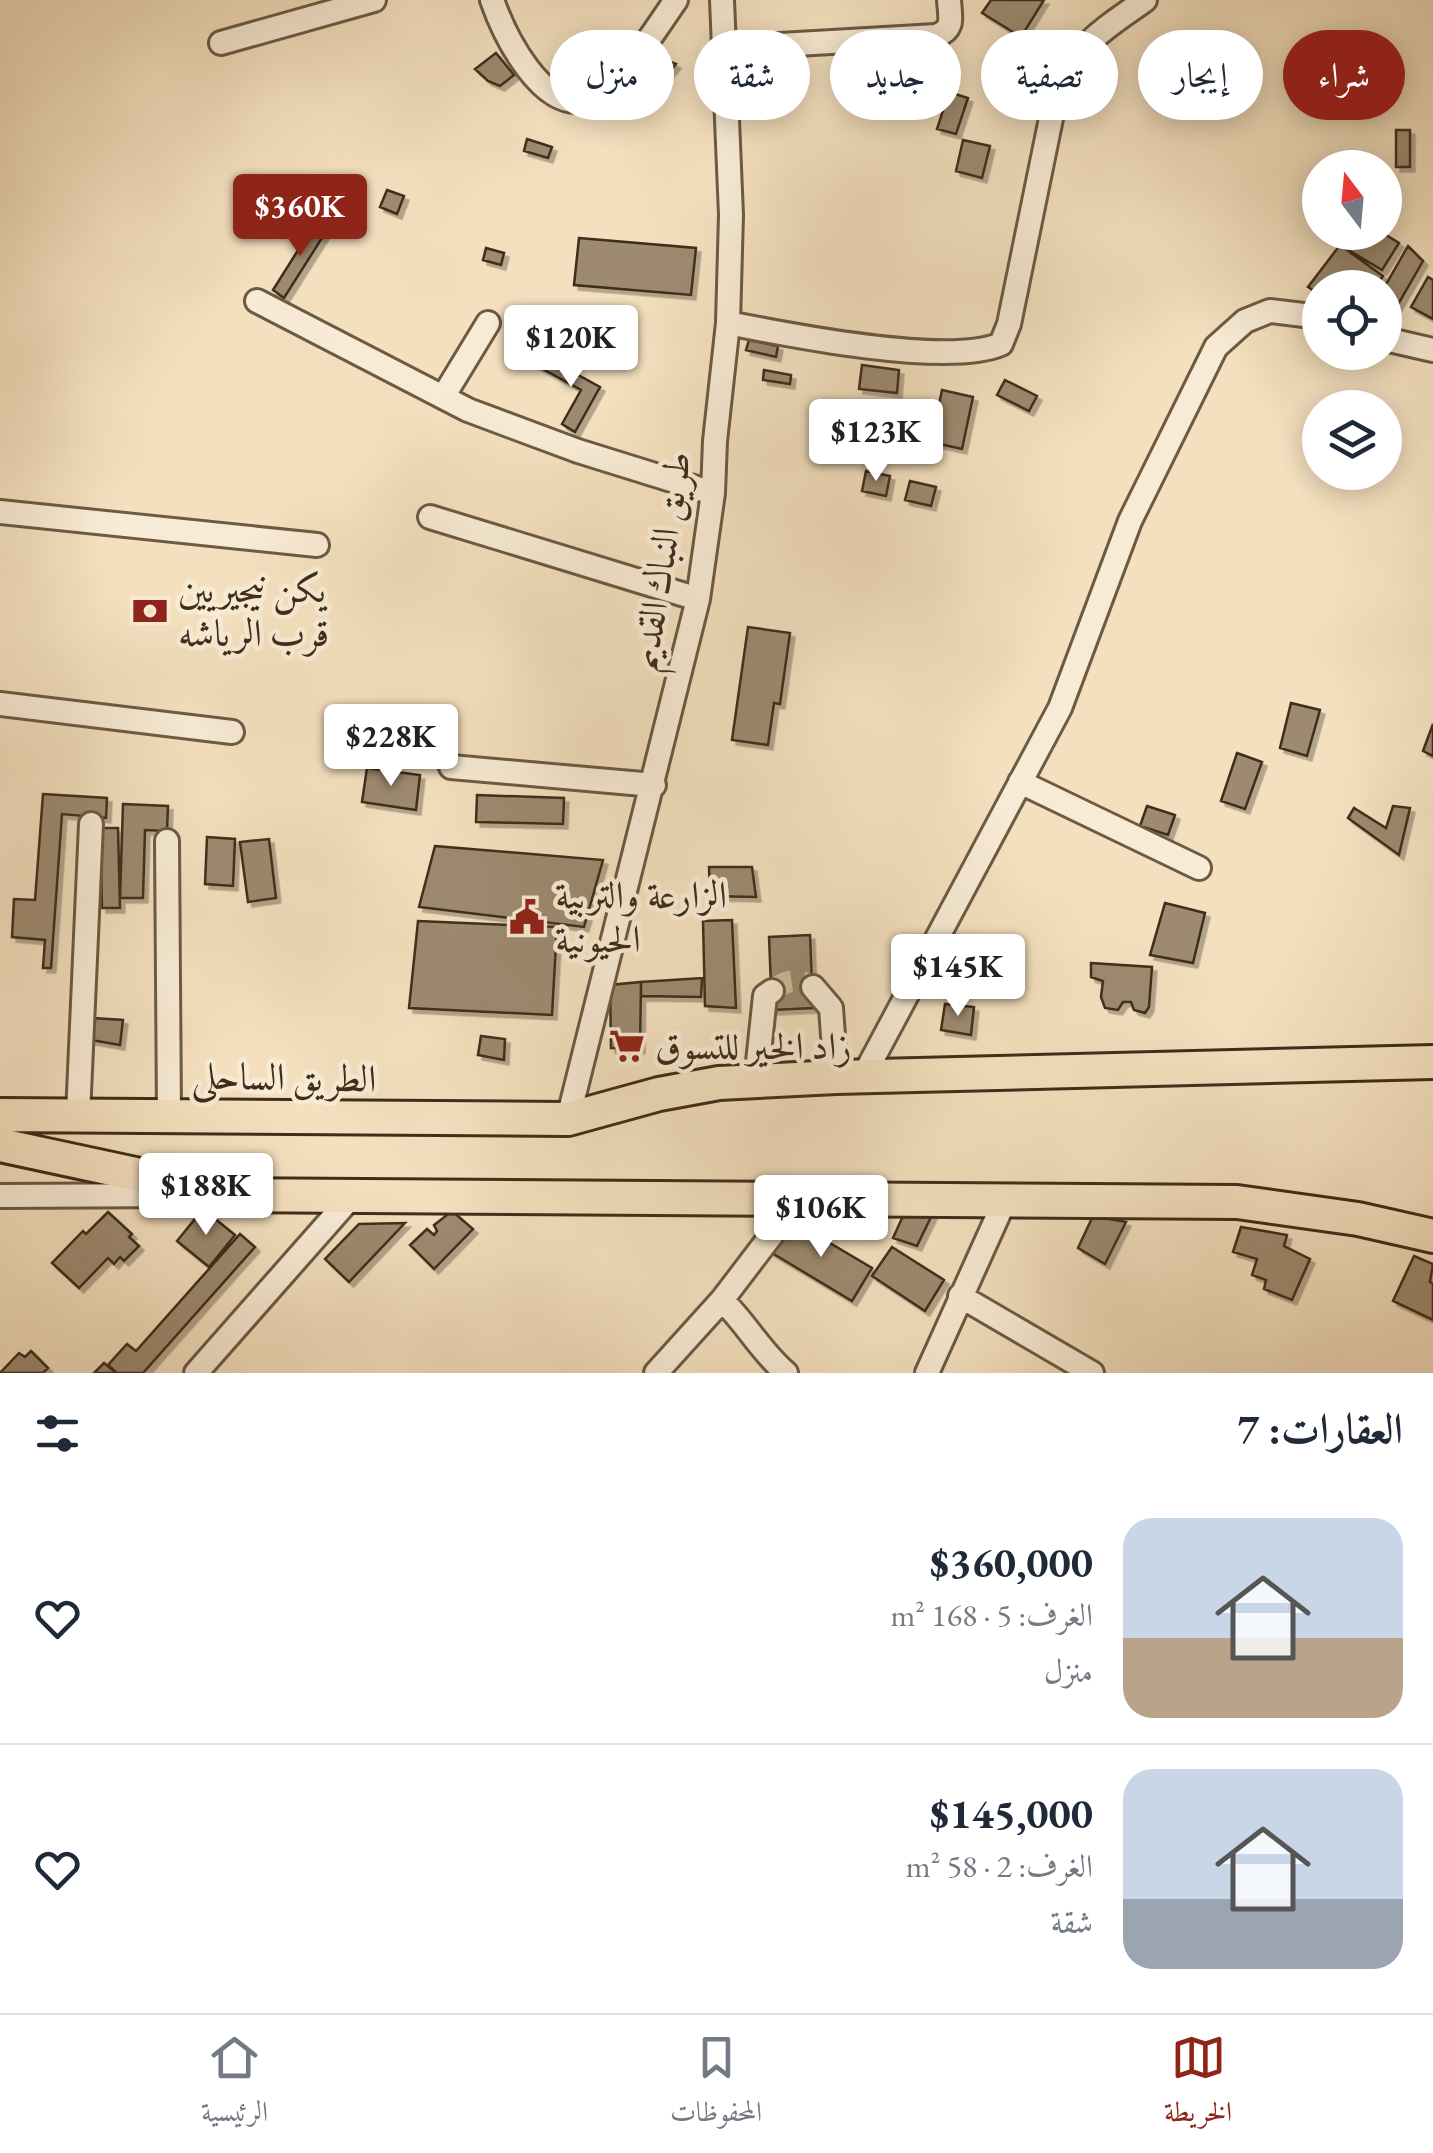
<!DOCTYPE html>
<html lang="ar">
<head>
<meta charset="utf-8">
<style>
  body { margin:0; font-family:"EB Garamond",Amiri,serif; background:#f2f2f3; color:#1f2937; direction:rtl; height:100vh; display:flex; flex-direction:column; font-size:38px; white-space:nowrap }
  * { box-sizing:border-box; margin:0 }
  p { font-size:32px; color:#747a83 }
  .icon { flex:none; width:55px; height:55px; fill:none; stroke:currentColor; stroke-width:2; stroke-linecap:round; stroke-linejoin:round }
  .map { position:relative; height:1373px; overflow:hidden; direction:ltr }
  .panel { display:flex; flex-direction:column; background:#fff; flex:1 }
  .panel>* { flex:none }
  .guide { position:absolute; left:30px; top:30px; width:1375px; height:90px; direction:rtl; display:flex; gap:20px }
  .needle { width:65px; rotate:344deg }
  .controls { position:absolute; left:1302px; top:150px; display:grid; gap:20px }
  .controls a { display:grid; place-items:center; width:100px; height:100px; border-radius:50%; background:#fff; box-shadow:0 5px 25px #0003; font-size:50px }
  .price { position:absolute; translate:-50% -85px; padding:0 22px; border-radius:10px; background:#fff; color:#222; font-size:32px; line-height:65px; filter:drop-shadow(0 2px 5px #0008) }
  .price::after { content:''; position:absolute; left:50%; top:60px; width:30px; height:22px; margin-left:-15px; background:inherit; clip-path:polygon(0 0,100% 0,50% 100%) }
  .price.current { background:#8f2418; color:#fff }
  ul { padding:0; list-style:none }
  li { display:flex; align-items:center; gap:30px; height:250px; padding:0 30px }
  li+li { border-top:2px solid #e0e1e3 }
  li span { display:grid; place-items:center; flex:none; width:280px; height:200px; border-radius:30px; color:#555 }
  li>.icon { margin-inline-start:auto }
  span .icon { width:120px; height:120px; fill:#fffc; stroke-width:1 }
  li b { font-size:42px }
  h2 { display:flex; justify-content:space-between; align-items:center; height:120px; padding:0 30px; font-size:42px }
  .tag { padding:0 35px; border-radius:45px; background:#fff; box-shadow:0 5px 25px #0003; font-size:35px; line-height:90px }
  .tag.current { background:#8f2418; color:#fff }
  .tabs { display:flex; justify-content:space-around; align-items:center; height:140px; border-top:2px solid #e0e1e3; background:#fff; font-size:28px; color:#747a83 }
  .tabs a { display:grid; justify-items:center; gap:5px }
  .tabs .current { color:#8f2418 }
  .map>svg:first-child { display:block }
</style>
</head>
<body>
<div class="map">
<svg width="1433" height="1373" viewBox="0 0 1433 1373">
  <defs>
    <filter id="shadow"><feDropShadow dx="4.5" dy="4.5" stdDeviation="0" flood-color="#0004"/></filter>
  </defs>
  <rect width="100%" height="100%" fill="#f4e0bf"/>
  <filter id="stains"><feTurbulence type="fractalNoise" baseFrequency=".002" numOctaves="4"/><feColorMatrix values="0 0 0 0 .2 0 0 0 0 .09 0 0 0 0 .02 0 0 0 .5 -.17"/></filter>
  <radialGradient id="worn" r=".72"><stop offset=".6" stop-color="#630" stop-opacity="0"/><stop offset="1" stop-color="#630" stop-opacity=".3"/></radialGradient>
  <path fill="#9d8a70" stroke="#3f2d1a" stroke-width="2.5" filter="url(#shadow)" d="M 991,0 L 1044,0 L 1021,37 L 982,13 Z
    M 496,53 L 514,75 L 500,86 L 488,81 L 475,69 Z
    M 649,53 L 676,64 L 644,103 L 622,85 Z
    M 949,92 L 968,98 L 956,134 L 937,129 Z
    M 1396,130 L 1410,130 L 1410,167 L 1396,167 Z
    M 527,139 L 552,147 L 548,158 L 524,151 Z
    M 963,140 L 990,146 L 982,178 L 956,171 Z
    M 387,190 L 404,196 L 397,214 L 380,207 Z
    M 317,220 L 327,230 L 284,298 L 273,290 Z
    M 1347,232 L 1381,232 L 1399,243 L 1382,270 L 1340,245 Z
    M 579,238 L 696,248 L 691,295 L 574,285 Z
    M 1340,245 L 1383,276 L 1375,288 L 1320,288 L 1320,295 L 1308,287 Z
    M 1408,246 L 1423,261 L 1385,327 L 1384,288 Z
    M 486,248 L 504,253 L 501,265 L 483,260 Z
    M 1428,277 L 1433,280 L 1433,319 L 1411,307 Z
    M 749,340 L 778,346 L 776,357 L 746,350 Z
    M 538,353 L 600,387 L 575,432 L 562,424 L 581,390 L 532,363 Z
    M 862,365 L 899,370 L 897,393 L 859,389 Z
    M 764,370 L 791,375 L 790,384 L 763,380 Z
    M 1005,380 L 1037,396 L 1029,411 L 997,395 Z
    M 942,390 L 973,397 L 962,449 L 931,442 Z
    M 868,418 L 903,420 L 901,455 L 866,453 Z
    M 866,471 L 890,476 L 886,496 L 862,491 Z
    M 910,481 L 936,487 L 931,506 L 905,500 Z
    M 748,627 L 790,633 L 780,704 L 774,703 L 768,745 L 732,740 Z
    M 1291,703 L 1320,710 L 1307,756 L 1280,748 Z
    M 1433,724 L 1433,756 L 1423,751 Z
    M 1237,753 L 1262,762 L 1245,809 L 1221,801 Z
    M 367,768 L 420,775 L 416,810 L 362,802 Z
    M 43,794 L 107,798 L 106,818 L 62,814 L 51,968 L 43,968 L 45,940 L 12,937 L 14,899 L 35,900 Z
    M 477,795 L 564,798 L 563,824 L 476,822 Z
    M 123,804 L 168,806 L 167,831 L 145,830 L 143,898 L 120,898 Z
    M 1147,806 L 1175,815 L 1168,835 L 1140,826 Z
    M 1393,806 L 1410,808 L 1399,855 L 1348,818 L 1354,808 L 1386,828 Z
    M 100,828 L 118,828 L 120,908 L 102,908 Z
    M 207,837 L 235,839 L 233,886 L 205,884 Z
    M 269,839 L 276,898 L 248,902 L 240,842 Z
    M 435,846 L 603,860 L 584,927 L 419,907 Z
    M 709,867 L 752,867 L 756,897 L 710,896 Z
    M 1165,903 L 1205,913 L 1193,963 L 1150,955 Z
    M 732,920 L 736,1008 L 705,1006 L 703,921 Z
    M 418,921 L 557,927 L 552,1015 L 409,1008 Z
    M 810,935 L 813,1008 L 772,1010 L 769,937 Z
    M 1091,963 L 1152,967 L 1149,1007 L 1145,1013 L 1134,1010 L 1131,1002 L 1123,1002 L 1118,1010 L 1105,1008 L 1101,997 L 1103,981 L 1091,977 Z
    M 702,978 L 701,997 L 641,996 L 641,982 Z
    M 641,982 L 640,1049 L 611,1048 L 610,985 Z
    M 945,1004 L 974,1007 L 971,1035 L 941,1030 Z
    M 93,1018 L 123,1020 L 120,1045 L 91,1040 Z
    M 481,1036 L 505,1039 L 504,1060 L 478,1055 Z
    M 203,1209 L 235,1235 L 209,1267 L 177,1241 Z
    M 452,1211 L 473,1229 L 434,1269 L 410,1245 L 427,1229 L 434,1235 L 437,1231 L 434,1225 Z
    M 108,1212 L 132,1234 L 129,1237 L 139,1246 L 124,1261 L 120,1257 L 114,1264 L 108,1258 L 79,1288 L 52,1263 L 83,1231 L 86,1234 Z
    M 932,1215 L 917,1246 L 893,1238 L 903,1216 Z
    M 1093,1216 L 1126,1222 L 1105,1264 L 1078,1248 Z
    M 791,1220 L 872,1268 L 852,1301 L 767,1250 Z
    M 405,1223 L 349,1282 L 325,1259 L 359,1224 Z
    M 1241,1227 L 1287,1235 L 1284,1246 L 1310,1259 L 1292,1300 L 1264,1289 L 1266,1280 L 1252,1275 L 1257,1259 L 1233,1252 Z
    M 240,1234 L 255,1247 L 143,1373 L 117,1373 L 108,1365 L 127,1344 L 136,1351 Z
    M 892,1247 L 944,1280 L 925,1311 L 872,1276 Z
    M 1414,1256 L 1433,1264 L 1430,1282 L 1433,1284 L 1433,1320 L 1393,1301 Z
    M 31,1351 L 48,1368 L 43,1373 L 0,1373 L 19,1353 L 25,1357 Z
    M 104,1363 L 116,1373 L 94,1373 Z"/>
  <g fill="none" stroke-linecap="round" stroke-linejoin="round">
    <path stroke="#d0bc9e" stroke-width="22" stroke-dasharray="22 11" stroke-linecap="butt" d="M 772,991 C 784,981 798,977 813,987"/>
    <defs>
      <path id="minor" d="M 492,0 C 504,34 542,114 588,99 C 621,88 656,28 676,0
        M 221,43 L 374,0
        M 726,48 L 936,36 C 955,29 950,18 949,0
        M 257,301 L 468,410 L 578,451 L 713,493
        M 728,323 C 788,335 948,367 1001,344 L 1009,324 L 1056,94 C 1079,42 1100,32 1145,0
        M 1385,339 L 1433,350
        M 443,397 L 488,323
        M 0,512 L 317,545
        M 430,517 L 698,599
        M 0,704 L 232,732
        M 451,767 L 654,785
        M 1020,782 L 1199,868
        M 167,841 L 169,1116
        M 813,987 L 831,1008 L 836,1077
        M 863,1077 L 1060,708 L 1130,521 L 1216,347 L 1245,321 L 1270,311 L 1320,317
        M 756,1081 L 765,996 L 772,991
        M 78,1115 L 91,824
        M 568,1119 L 698,599 L 713,493 L 715,441 L 728,323 L 731,215 L 722,0
        M 0,1196 L 186,1195
        M 960,1296 L 1092,1373
        M 722,1300 C 746,1323 761,1352 786,1373
        M 196,1373 L 353,1195
        M 656,1373 L 722,1300 L 799,1199
        M 927,1373 L 1005,1200"/>
      <path id="highway" d="M 0,1115 L 568,1119 L 659,1094 L 719,1083 L 836,1077 L 1433,1062
        M 0,1145 L 233,1195 L 1237,1202 L 1358,1219 L 1433,1236"/>
    </defs>
    <use href="#minor" stroke="#6c5a43" stroke-width="28"/>
    <use href="#highway" stroke="#3f2d1a" stroke-width="38"/>
    <use href="#minor" stroke="#f8ebd5" stroke-width="22"/>
    <use href="#highway" stroke="#f4e0bf" stroke-width="32"/>
  </g>
  <defs>
    <symbol id="bank-bare" viewBox="-9 -9 18 18"><path d="M-6-4H6V4H-6ZM0-2.3a2.3 2.3 0 1 0 0 4.6a2.3 2.3 0 1 0 0-4.6Z" fill="#8f2418" stroke="#f8ebd5" stroke-width="2.5" paint-order="stroke"/></symbol>
    <symbol id="civic-bare" viewBox="-9 -9 18 18"><path d="M-.6-6.5H3V-4.5H.6V-3L4-1V1h2V6H-6V1h2V-1L-.6-3ZM-1.2 2.5V6h2.4V2.5Z" fill="#8f2418" stroke="#f8ebd5" stroke-width="2.5" paint-order="stroke"/></symbol>
    <symbol id="supermarket-bare" viewBox="-9 -9 18 18"><path d="M-6-5.5h2.5l.6 2H6L4.5 2H-2.5L-4.4-4H-6ZM-1.5 3.2a1.3 1.3 0 1 0 .1 0ZM3 3.2a1.3 1.3 0 1 0 .1 0Z" fill="#8f2418" stroke="#f8ebd5" stroke-width="2.5" paint-order="stroke"/></symbol>
  </defs>
  <g fill-rule="evenodd">
    <use href="#bank-bare" x="125" y="586" width="50" height="50"/>
    <use href="#civic-bare" x="502" y="892" width="50" height="50"/>
    <use href="#supermarket-bare" x="602" y="1021" width="50" height="50"/>
  </g>
  <g text-anchor="middle" stroke-width="9" stroke-linejoin="round" paint-order="stroke">
    <g font-size="38" fill="#3f2d1a" stroke="#f8ebd5">
      <text transform="translate(661 561) rotate(-81)" y="13">طريق النباك القديم</text>
      <text transform="translate(284 1077) rotate(1)" y="13">الطريق الساحلى</text>
    </g>
    <g font-size="38" fill="#3f2d1a" stroke="#f8ebd5" text-anchor="start">
      <text x="178" y="602">يكن نيجيريين<tspan x="178" dy="44">قرب الرياشه</tspan></text>
      <text x="555" y="908">الزارعة والتربية<tspan x="555" dy="44">الحيونية</tspan></text>
      <text x="655" y="1059">زاد الخير للتسوق</text>
    </g>
  </g>
  <rect width="100%" height="100%" filter="url(#stains)"/>
  <rect width="100%" height="100%" fill="url(#worn)"/>
</svg>
<div class="controls">
<a><svg class="needle" viewBox="-14 -14 28 28"><path d="M0-13l5 13h-10z" fill="#e53935"/><path d="M0 13l5-13h-10z" fill="#747a83"/></svg></a>
<a><svg class="icon" aria-label="locate" viewBox="0 0 24 24"><circle cx="12" cy="12" r="6"/><path d="M12 2v4M12 18v4M2 12h4M18 12h4"/></svg></a>
<a><svg class="icon" aria-label="layers" viewBox="0 0 24 24"><path d="M12 4l9 5-9 5-9-5zM3 14l9 5 9-5"/></svg></a>
</div>
<b class="price current" style="left:300px;top:259px">$360K</b>
<b class="price" style="left:571px;top:390px">$120K</b>
<b class="price" style="left:876px;top:484px">$123K</b>
<b class="price" style="left:391px;top:789px">$228K</b>
<b class="price" style="left:958px;top:1019px">$145K</b>
<b class="price" style="left:206px;top:1238px">$188K</b>
<b class="price" style="left:821px;top:1260px">$106K</b>
<div class="guide">
<a class="tag current">شراء</a>
<a class="tag">إيجار</a>
<a class="tag">تصفية</a>
<a class="tag">جديد</a>
<a class="tag">شقة</a>
<a class="tag">منزل</a>
</div>
</div>
<section class="panel">
<h2>العقارات: 7<svg class="icon" aria-label="filters" viewBox="0 0 24 24"><path d="M4 7h16M4 17h16"/><circle cx="9" cy="7" r="2"/><circle cx="15" cy="17" r="2"/></svg></h2>
<ul>
<li><span style="background:linear-gradient(#c9d6e8 60%,#b9a48a 0)"><svg class="icon" aria-label="home" viewBox="0 0 24 24"><path d="M3 11l9-7 9 7M6 9v11h12V9"/></svg></span><div><b>$360,000</b><p>الغرف: 5 · 168 m²</p><p>منزل</p></div><svg class="icon" aria-label="heart" viewBox="0 0 24 24"><path d="M12 20l-8-8c-3-5 5-10 8-4 3-6 11-1 8 4z"/></svg></li>
<li><span style="background:linear-gradient(#c9d6e8 65%,#9aa5b1 0)"><svg class="icon" aria-label="home" viewBox="0 0 24 24"><path d="M3 11l9-7 9 7M6 9v11h12V9"/></svg></span><div><b>$145,000</b><p>الغرف: 2 · 58 m²</p><p>شقة</p></div><svg class="icon" aria-label="heart" viewBox="0 0 24 24"><path d="M12 20l-8-8c-3-5 5-10 8-4 3-6 11-1 8 4z"/></svg></li>
</ul>
</section>
<nav class="tabs">
<a class="current"><svg class="icon" aria-label="map" viewBox="0 0 24 24"><path d="M3 6l6-2 6 2 6-2v14l-6 2-6-2-6 2zM9 4v14M15 6v14"/></svg>الخريطة</a>
<a><svg class="icon" aria-label="saved" viewBox="0 0 24 24"><path d="M7 4h10v16l-5-4-5 4z"/></svg>المحفوظات</a>
<a><svg class="icon" aria-label="home" viewBox="0 0 24 24"><path d="M3 11l9-7 9 7M6 9v11h12V9"/></svg>الرئيسية</a>
</nav>
</body>
</html>
